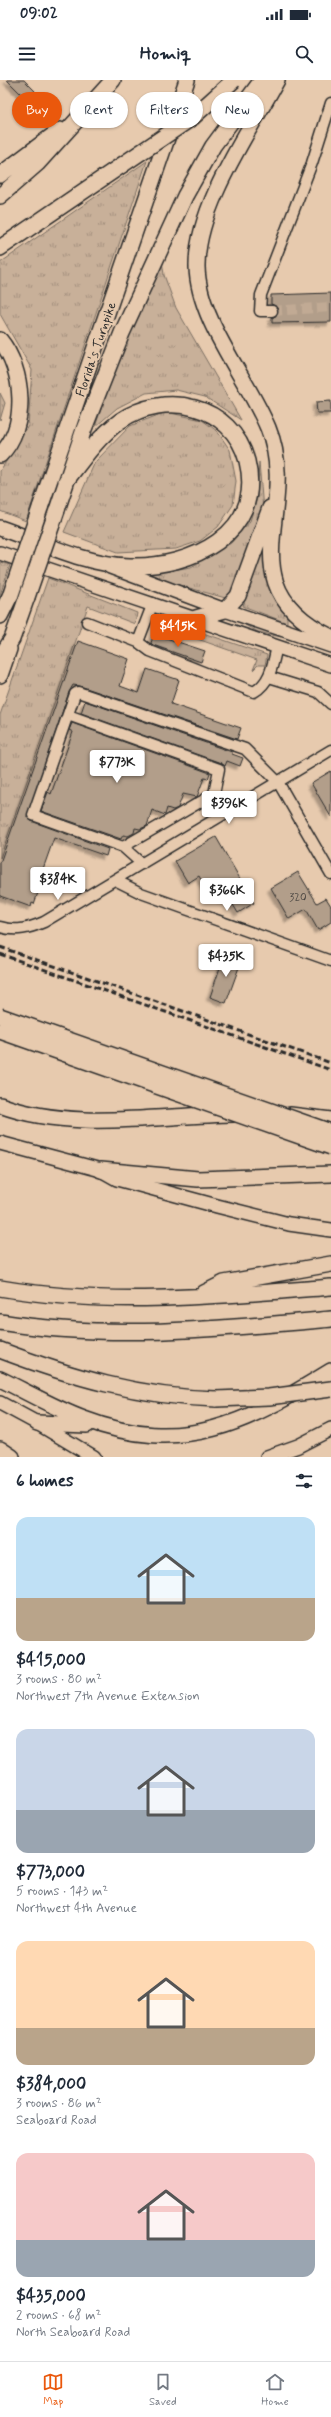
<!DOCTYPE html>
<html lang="en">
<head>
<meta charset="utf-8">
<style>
  body { margin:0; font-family:Mynerve,sans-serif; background:#f2f2f3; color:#1f2937; height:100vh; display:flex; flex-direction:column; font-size:15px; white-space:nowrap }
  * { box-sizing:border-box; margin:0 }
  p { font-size:13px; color:#747a83 }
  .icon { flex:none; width:22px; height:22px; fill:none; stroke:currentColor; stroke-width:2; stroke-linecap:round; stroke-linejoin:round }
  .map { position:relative; height:1377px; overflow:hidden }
  .sheet { display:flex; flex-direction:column; background:#fff; flex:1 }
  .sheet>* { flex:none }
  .top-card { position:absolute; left:12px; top:12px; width:307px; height:36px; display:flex; gap:8px }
  .price { position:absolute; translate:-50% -34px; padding:0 9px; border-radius:4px; background:#fff; color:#222; font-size:13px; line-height:26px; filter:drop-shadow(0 1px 2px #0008) }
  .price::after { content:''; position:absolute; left:50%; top:24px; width:12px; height:9px; margin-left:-6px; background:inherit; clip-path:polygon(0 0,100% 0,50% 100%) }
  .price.on { background:#ea580c; color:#fff }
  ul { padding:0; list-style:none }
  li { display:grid; align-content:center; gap:8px; height:212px; padding:0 16px }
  li span { display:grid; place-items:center; height:124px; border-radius:12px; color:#555 }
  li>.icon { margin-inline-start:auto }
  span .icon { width:72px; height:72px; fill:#fffc; stroke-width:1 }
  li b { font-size:17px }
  h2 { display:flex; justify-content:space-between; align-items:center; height:48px; padding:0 16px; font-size:17px }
  .pill { padding:0 14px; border-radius:18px; background:#fff; box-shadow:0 1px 3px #0004; font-size:14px; line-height:36px }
  .pill.on { background:#ea580c; color:#fff }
  .status { display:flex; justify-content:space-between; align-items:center; height:28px; padding:0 20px; background:#fff; direction:ltr }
  .status svg { height:11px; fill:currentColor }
  header { display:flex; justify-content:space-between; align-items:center; height:52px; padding:0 16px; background:#fff; font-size:18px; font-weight:800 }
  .menu { display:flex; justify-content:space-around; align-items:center; height:56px; border-top:1px solid #e0e1e3; background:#fff; font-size:11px; color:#747a83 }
  .menu a { display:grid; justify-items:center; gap:2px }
  .menu .on { color:#ea580c }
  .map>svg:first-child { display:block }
</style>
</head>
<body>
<div class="status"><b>09:02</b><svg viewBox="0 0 49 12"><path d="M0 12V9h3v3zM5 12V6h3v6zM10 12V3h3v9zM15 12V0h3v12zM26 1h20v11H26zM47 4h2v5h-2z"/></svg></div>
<header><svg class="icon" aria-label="menu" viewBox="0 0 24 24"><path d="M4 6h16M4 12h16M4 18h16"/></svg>Homiq<svg class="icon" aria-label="search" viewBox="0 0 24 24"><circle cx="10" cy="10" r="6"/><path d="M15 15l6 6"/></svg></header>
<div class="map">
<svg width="331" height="1377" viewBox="0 0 331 1377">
  <defs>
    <pattern id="grass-tufts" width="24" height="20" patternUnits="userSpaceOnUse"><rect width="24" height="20" fill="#c8b099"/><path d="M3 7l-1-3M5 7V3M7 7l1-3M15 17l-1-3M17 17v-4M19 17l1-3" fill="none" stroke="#a38f7d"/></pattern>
    <filter id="shadow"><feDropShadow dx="-3.5" dy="3.5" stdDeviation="1" flood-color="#0004"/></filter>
  </defs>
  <rect width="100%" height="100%" fill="#e7caae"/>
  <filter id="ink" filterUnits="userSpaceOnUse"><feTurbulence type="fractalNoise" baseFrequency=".025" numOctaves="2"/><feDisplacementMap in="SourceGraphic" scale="8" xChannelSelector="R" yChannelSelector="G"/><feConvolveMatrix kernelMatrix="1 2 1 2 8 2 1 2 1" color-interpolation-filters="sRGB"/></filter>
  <g filter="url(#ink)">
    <path fill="url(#grass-tufts)" stroke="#7a6e62" d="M 147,81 L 26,441 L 0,431 L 0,391 L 28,346 L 32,290 L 0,234 L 0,183 Z
      M 159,157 L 164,195 L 176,228 L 241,340 L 205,317 L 176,310 L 146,313 L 117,328 L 95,347 Z
      M 0,313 L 5,323 L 0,340 Z
      M 166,332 L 202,340 L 217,351 L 230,370 L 236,401 L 233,425 L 218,447 L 200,461 L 176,469 L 118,472 L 64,452 L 95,382 L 130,346 Z
      M 259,382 L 263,430 L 229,519 L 143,495 L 191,487 L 231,463 L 250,441 L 257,418 Z
      M 266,457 L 270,503 L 287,537 L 287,543 L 243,526 Z
      M 0,482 L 10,485 L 0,515 Z
      M 48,498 L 137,533 L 135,544 L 88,526 L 0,778 L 0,635 Z
      M 157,537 L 267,575 L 265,585 L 258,585 L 253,590 L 257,580 L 155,544 Z
      M 254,544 L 280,553 L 281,557 L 258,552 L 245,545 Z"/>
    <path fill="#b29e8a" stroke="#2b2b2b" filter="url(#shadow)" d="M 7,0 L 24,0 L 35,11 L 27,20 Z
      M 331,213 L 331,242 L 272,243 L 272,238 L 277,235 L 278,231 L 276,226 L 271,224 L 271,215 Z
      M 331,321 L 331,333 L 317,333 L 316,322 Z
      M 154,554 L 205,571 L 201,582 L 153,565 L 151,563 Z
      M 78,561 L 129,579 L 120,606 L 139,613 L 147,589 L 179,600 L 171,624 L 241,648 L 237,659 L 80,606 L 73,605 L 69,612 L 27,737 L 31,741 L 108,769 L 106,776 L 54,758 L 43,789 L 46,790 L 34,824 L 32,823 L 31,827 L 0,816 L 0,783 Z
      M 85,621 L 232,672 L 232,674 L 243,678 L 240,686 L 227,681 L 225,686 L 221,683 L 81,633 Z
      M 72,643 L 210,693 L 208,699 L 204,698 L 197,717 L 183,714 L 178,728 L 173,730 L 167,728 L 165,735 L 152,730 L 147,746 L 140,749 L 135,748 L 134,753 L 128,756 L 123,755 L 121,759 L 41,731 L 48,712 L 51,714 L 73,652 L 69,650 Z
      M 331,691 L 331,737 L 311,703 Z
      M 216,757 L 254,823 L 238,833 L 229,818 L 223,821 L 217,812 L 210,816 L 199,796 L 188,803 L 175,781 Z
      M 298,792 L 317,823 L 326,818 L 331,826 L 331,842 L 318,850 L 306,829 L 289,839 L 271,808 Z
      M 225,873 L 242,879 L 226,923 L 210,917 Z"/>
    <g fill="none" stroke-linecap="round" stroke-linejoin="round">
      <path stroke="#c1aa94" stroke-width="10" stroke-dasharray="10 5" stroke-linecap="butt" d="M 272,231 L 331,227"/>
      <defs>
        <path id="minor" d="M 272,231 L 260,231 L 261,215 L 312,83 L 331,23
          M 87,542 L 138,562 L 150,571 L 254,612 C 271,602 273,583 277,566
          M 138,562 L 153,523
          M 269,597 L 318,612 L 331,624
          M 68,635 L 219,689 L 214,714 L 123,767 L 33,735 L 75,614 L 78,612 L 245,669 L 278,702 L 331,794
          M 123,767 L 142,784
          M 115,800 L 141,813 L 331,881
          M 0,847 C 16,852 30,848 44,842 L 331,670"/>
        <path id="major" d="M 0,473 L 331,585
          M 110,487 L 225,530 L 331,566
          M 0,1063 L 101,1090 L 117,1099 L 217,1126 L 289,1144 L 331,1150
          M 0,1323 L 37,1343 L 94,1377
          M 267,1377 L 298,1366 L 331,1349"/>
        <path id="highway" d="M 277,0 C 249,52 196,127 197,187 C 198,241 248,299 268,348 C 302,430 223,504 331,557
          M 0,95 L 60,50
          M 0,116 L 38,83 L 113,0
          M 0,168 L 122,85
          M 0,260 C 24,289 29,347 0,375
          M 40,428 L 187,0
          M 57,430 L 84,349 L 122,253 L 185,116 L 213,66 L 262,0
          M 0,448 C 41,462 86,485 130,486 C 190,488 265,454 247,381 C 232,324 165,310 120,341 C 98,357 82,380 66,401
          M 0,536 L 11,514
          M 196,538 L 225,530 L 238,516 L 270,428
          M 0,578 L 12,559 L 27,517
          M 0,595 L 9,569
          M 0,1025 C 73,1052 158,1035 234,1034
          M 290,1035 L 331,1040
          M 101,1090 L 198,1099 L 331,1094
          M 0,1208 C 110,1227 221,1216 331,1207
          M 204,1213 L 224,1203 L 331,1184
          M 0,1242 C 110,1260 221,1249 331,1239
          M 0,1270 C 71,1297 140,1317 216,1319
          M 0,1299 C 27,1312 56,1329 84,1339 C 184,1377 248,1342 331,1291
          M 37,1343 L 87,1345
          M 0,1369 L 12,1377"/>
      </defs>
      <use href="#minor" stroke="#2b2b2b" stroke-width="13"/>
      <use href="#major" stroke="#2b2b2b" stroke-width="16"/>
      <use href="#highway" stroke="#2b2b2b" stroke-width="18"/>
      <use href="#minor" stroke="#e7caae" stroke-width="10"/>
      <use href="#major" stroke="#e7caae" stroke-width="13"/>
      <use href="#highway" stroke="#e7caae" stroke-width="15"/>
      <path stroke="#2b2b2b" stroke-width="3" stroke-dasharray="6 3" stroke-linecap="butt" d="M 0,867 L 331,983
        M 0,874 L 331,990"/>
      <defs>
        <path id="highway-bridge" d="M 122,85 L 193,37 L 234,0
          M 11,514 L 40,428
          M 27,517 L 57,430
          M 0,936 L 331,1052
          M 0,951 L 331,1067
          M 216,1319 L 269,1317 L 331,1309"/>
      </defs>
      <use href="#highway-bridge" stroke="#2b2b2b" stroke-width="18" stroke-linecap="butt"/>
      <use href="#highway-bridge" stroke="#e7caae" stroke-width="15"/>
    </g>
  </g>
  <g text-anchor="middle" stroke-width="4" stroke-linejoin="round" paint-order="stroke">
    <g font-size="11" fill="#4d4843">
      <text x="298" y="821">320</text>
    </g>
    <g font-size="13" fill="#2b2b2b" stroke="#e7caae">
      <text transform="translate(95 269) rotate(-71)" y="5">Florida's Turnpike</text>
    </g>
  </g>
</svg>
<b class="price on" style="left:178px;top:568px">$415K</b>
<b class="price" style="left:117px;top:704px">$773K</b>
<b class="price" style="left:229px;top:745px">$396K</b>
<b class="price" style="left:58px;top:821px">$384K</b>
<b class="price" style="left:227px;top:832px">$366K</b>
<b class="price" style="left:226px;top:898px">$435K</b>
<div class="top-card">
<a class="pill on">Buy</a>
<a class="pill">Rent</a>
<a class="pill">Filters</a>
<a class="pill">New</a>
</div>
</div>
<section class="sheet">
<h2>6 homes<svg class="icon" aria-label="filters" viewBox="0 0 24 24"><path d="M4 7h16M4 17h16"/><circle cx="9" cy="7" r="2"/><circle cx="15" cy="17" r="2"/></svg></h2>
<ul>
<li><span style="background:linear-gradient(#bfe0f5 65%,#b9a48a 0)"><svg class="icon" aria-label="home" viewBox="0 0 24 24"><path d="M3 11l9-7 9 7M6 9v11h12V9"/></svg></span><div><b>$415,000</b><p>3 rooms · 80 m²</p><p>Northwest 7th Avenue Extension</p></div></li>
<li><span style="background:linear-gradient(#c9d6e8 65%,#9aa5b1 0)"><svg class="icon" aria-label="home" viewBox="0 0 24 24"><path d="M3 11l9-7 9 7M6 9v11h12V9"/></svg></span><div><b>$773,000</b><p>5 rooms · 143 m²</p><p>Northwest 4th Avenue</p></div></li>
<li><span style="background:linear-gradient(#ffd9b3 70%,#b9a48a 0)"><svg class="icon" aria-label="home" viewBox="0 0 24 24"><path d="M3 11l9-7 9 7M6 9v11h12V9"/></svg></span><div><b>$384,000</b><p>3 rooms · 86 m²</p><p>Seaboard Road</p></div></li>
<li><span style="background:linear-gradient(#f6c9c9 70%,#9aa5b1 0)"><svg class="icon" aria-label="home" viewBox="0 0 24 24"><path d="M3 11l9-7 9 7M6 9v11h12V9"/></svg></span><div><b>$435,000</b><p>2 rooms · 68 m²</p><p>North Seaboard Road</p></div></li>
</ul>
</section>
<nav class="menu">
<a class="on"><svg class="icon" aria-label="map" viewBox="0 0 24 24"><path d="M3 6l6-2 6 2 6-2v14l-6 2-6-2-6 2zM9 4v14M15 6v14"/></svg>Map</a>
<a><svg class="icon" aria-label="saved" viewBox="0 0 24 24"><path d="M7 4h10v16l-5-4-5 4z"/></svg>Saved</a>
<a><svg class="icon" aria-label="home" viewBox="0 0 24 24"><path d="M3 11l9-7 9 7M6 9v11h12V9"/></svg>Home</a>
</nav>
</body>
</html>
